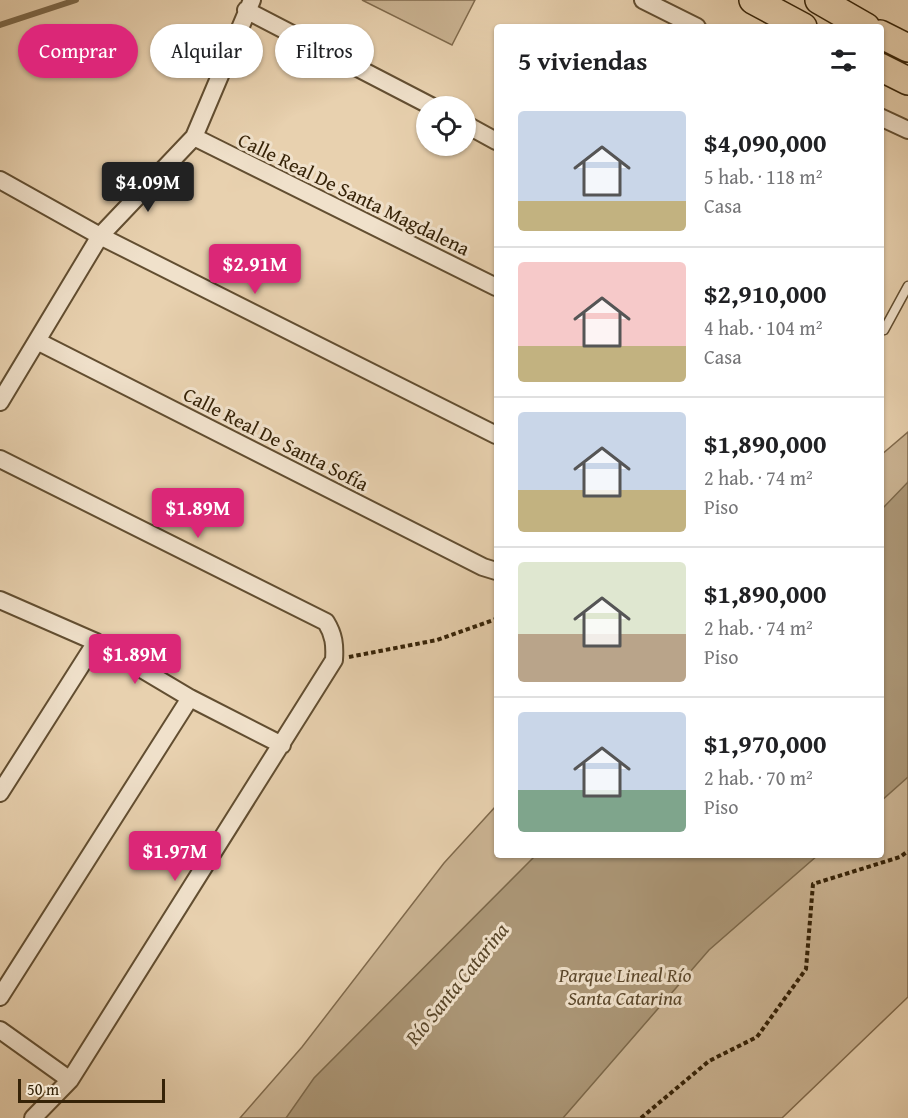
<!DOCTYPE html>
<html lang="es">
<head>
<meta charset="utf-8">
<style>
  body { margin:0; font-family:"Gentium Book Plus",serif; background:#f2f2f2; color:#202124; height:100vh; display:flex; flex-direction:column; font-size:22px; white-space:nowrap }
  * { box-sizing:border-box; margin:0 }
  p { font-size:20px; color:#757577 }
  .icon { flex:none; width:33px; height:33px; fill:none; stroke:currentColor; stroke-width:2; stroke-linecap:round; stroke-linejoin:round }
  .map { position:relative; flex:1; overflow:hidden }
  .sheet { position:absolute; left:494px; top:24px; width:390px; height:834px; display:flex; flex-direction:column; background:#fff; border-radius:6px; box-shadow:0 2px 4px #0004 }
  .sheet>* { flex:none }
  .top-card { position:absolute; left:18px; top:24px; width:386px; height:54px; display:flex; gap:12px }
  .buttons { position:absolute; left:416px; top:96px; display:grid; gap:12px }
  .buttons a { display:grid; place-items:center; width:60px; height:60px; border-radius:50%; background:#fff; box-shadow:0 2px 4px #0004; font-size:30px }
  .scale { position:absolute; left:18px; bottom:15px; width:147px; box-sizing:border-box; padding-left:6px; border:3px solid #352207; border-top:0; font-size:16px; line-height:21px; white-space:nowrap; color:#352207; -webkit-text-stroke:4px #f0e1cb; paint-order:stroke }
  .price { position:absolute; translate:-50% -51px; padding:0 14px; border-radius:6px; background:#db2777; color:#fff; font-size:20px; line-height:39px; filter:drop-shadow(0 2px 3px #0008) }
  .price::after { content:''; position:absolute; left:50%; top:36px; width:18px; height:14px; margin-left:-9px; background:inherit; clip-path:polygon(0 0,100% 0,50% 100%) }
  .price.active { background:#222; color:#fff }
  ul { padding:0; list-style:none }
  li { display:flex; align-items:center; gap:18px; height:150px; padding:0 24px }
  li+li { border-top:2px solid #e0e0e0 }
  li span { display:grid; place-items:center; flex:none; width:168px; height:120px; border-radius:6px; color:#555 }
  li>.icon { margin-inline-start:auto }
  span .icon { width:72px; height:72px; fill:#fffc; stroke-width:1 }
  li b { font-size:26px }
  h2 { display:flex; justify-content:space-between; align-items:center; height:72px; padding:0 24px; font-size:26px }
  .tag { padding:0 21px; border-radius:27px; background:#fff; box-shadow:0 2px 4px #0004; font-size:21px; line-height:54px }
  .tag.active { background:#db2777; color:#fff }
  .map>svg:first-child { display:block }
</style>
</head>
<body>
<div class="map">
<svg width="908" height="1118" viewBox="0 0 908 1118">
  <rect width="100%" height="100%" fill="#e8d1af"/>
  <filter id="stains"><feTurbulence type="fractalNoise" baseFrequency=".00333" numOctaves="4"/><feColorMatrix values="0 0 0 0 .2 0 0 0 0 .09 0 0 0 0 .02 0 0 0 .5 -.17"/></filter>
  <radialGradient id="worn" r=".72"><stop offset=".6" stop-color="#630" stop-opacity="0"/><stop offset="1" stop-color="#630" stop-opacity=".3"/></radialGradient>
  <path fill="#cab392" stroke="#806a4c" stroke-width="1.5" d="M 362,0 L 475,0 L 452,45 Z
    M 908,432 L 908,997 L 782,1118 L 240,1118 L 302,1047 L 444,863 L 496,806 L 496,855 L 880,855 L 881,455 Z"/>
  <path fill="#ab9676" stroke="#7c684a" stroke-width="1.5" d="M 908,482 L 908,777 L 881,801 L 881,510 Z
    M 536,855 L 818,855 L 709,950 L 563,1118 L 286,1118 L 314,1078 Z"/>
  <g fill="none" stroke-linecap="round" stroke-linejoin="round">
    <path stroke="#7c684a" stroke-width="6" d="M 0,25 L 76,0"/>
    <defs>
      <path id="lane" d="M 884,330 L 908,286"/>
      <path id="street" d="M 643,0 L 697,27
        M 246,10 L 431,106
        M 880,117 L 908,130
        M 465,124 L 496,141
        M 194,137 L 496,287
        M 0,180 L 100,236 L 496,435
        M 37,341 L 483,567 L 496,571
        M 0,402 L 100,236 L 194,137 L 252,0
        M 0,459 L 326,622 C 334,635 335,645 334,660 L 70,1080 L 33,1118
        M 0,600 L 96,642 L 190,698 L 282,745
        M 0,793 L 96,642
        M 0,997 L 190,698
        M 0,1030 L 70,1080"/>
      <path id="primary" d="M 753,0 L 803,27
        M 819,0 L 866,27
        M 880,34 L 908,48
        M 880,67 L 908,81"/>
    </defs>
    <use href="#lane" stroke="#624e31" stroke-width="11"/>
    <use href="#street" stroke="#624e31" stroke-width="20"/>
    <use href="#primary" stroke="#352207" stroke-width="30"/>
    <path stroke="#352207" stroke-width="4" stroke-dasharray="4.5 3" stroke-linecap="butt" d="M 349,657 L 437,640 L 496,619
      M 641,1118 L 709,1061 L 757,1037 L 806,969 L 813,884 L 900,857 L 908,851"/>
    <use href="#lane" stroke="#f0e1cb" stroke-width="8"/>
    <use href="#street" stroke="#f0e1cb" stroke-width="16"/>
    <use href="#primary" stroke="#e8d1af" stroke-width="27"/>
  </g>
  <g text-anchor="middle" stroke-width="6" stroke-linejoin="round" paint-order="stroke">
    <g font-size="20" fill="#352207" stroke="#f0e1cb">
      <text transform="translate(354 194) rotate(26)" y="7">Calle Real De Santa Magdalena</text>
      <text transform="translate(276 439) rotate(27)" y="7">Calle Real De Santa Sofía</text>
    </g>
    <g font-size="20" font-style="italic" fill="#5a462a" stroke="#f0e1cb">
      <text x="625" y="982">Parque Lineal Río<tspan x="625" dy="23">Santa Catarina</tspan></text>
    </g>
    <g font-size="21" font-style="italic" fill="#584528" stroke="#f0e1cb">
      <text transform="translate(457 984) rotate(-51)" y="7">Río Santa Catarina</text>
    </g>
  </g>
  <rect width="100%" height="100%" filter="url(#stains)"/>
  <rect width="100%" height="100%" fill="url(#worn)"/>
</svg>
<div class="buttons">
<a><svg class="icon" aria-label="locate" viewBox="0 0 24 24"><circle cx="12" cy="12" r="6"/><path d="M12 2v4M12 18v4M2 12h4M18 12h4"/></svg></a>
</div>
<div class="scale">50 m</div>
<b class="price active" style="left:148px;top:213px">$4.09M</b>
<b class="price" style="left:255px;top:295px">$2.91M</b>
<b class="price" style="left:198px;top:539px">$1.89M</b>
<b class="price" style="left:135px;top:685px">$1.89M</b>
<b class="price" style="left:175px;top:882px">$1.97M</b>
<div class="top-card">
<a class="tag active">Comprar</a>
<a class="tag">Alquilar</a>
<a class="tag">Filtros</a>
</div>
<section class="sheet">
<h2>5 viviendas<svg class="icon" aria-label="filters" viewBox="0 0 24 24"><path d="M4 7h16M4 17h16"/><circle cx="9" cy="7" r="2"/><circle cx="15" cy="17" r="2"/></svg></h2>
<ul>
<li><span style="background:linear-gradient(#c9d6e8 75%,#c2b280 0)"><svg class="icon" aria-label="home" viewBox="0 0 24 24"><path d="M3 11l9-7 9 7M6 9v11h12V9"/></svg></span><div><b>$4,090,000</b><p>5 hab. · 118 m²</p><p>Casa</p></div></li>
<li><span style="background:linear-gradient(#f6c9c9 70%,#c2b280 0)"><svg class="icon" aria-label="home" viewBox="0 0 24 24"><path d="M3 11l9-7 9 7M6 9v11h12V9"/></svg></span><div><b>$2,910,000</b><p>4 hab. · 104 m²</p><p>Casa</p></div></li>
<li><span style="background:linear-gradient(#c9d6e8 65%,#c2b280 0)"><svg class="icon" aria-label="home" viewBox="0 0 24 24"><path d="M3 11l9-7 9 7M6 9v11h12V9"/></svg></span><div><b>$1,890,000</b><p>2 hab. · 74 m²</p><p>Piso</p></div></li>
<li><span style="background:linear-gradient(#dfe7d0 60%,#b9a48a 0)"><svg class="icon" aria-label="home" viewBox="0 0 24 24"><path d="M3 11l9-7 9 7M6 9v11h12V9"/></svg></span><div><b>$1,890,000</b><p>2 hab. · 74 m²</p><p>Piso</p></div></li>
<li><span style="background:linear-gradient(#c9d6e8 65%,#7fa58c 0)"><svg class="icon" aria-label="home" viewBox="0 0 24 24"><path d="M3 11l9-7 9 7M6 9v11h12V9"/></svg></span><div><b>$1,970,000</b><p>2 hab. · 70 m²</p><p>Piso</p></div></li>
</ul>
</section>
</div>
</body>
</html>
